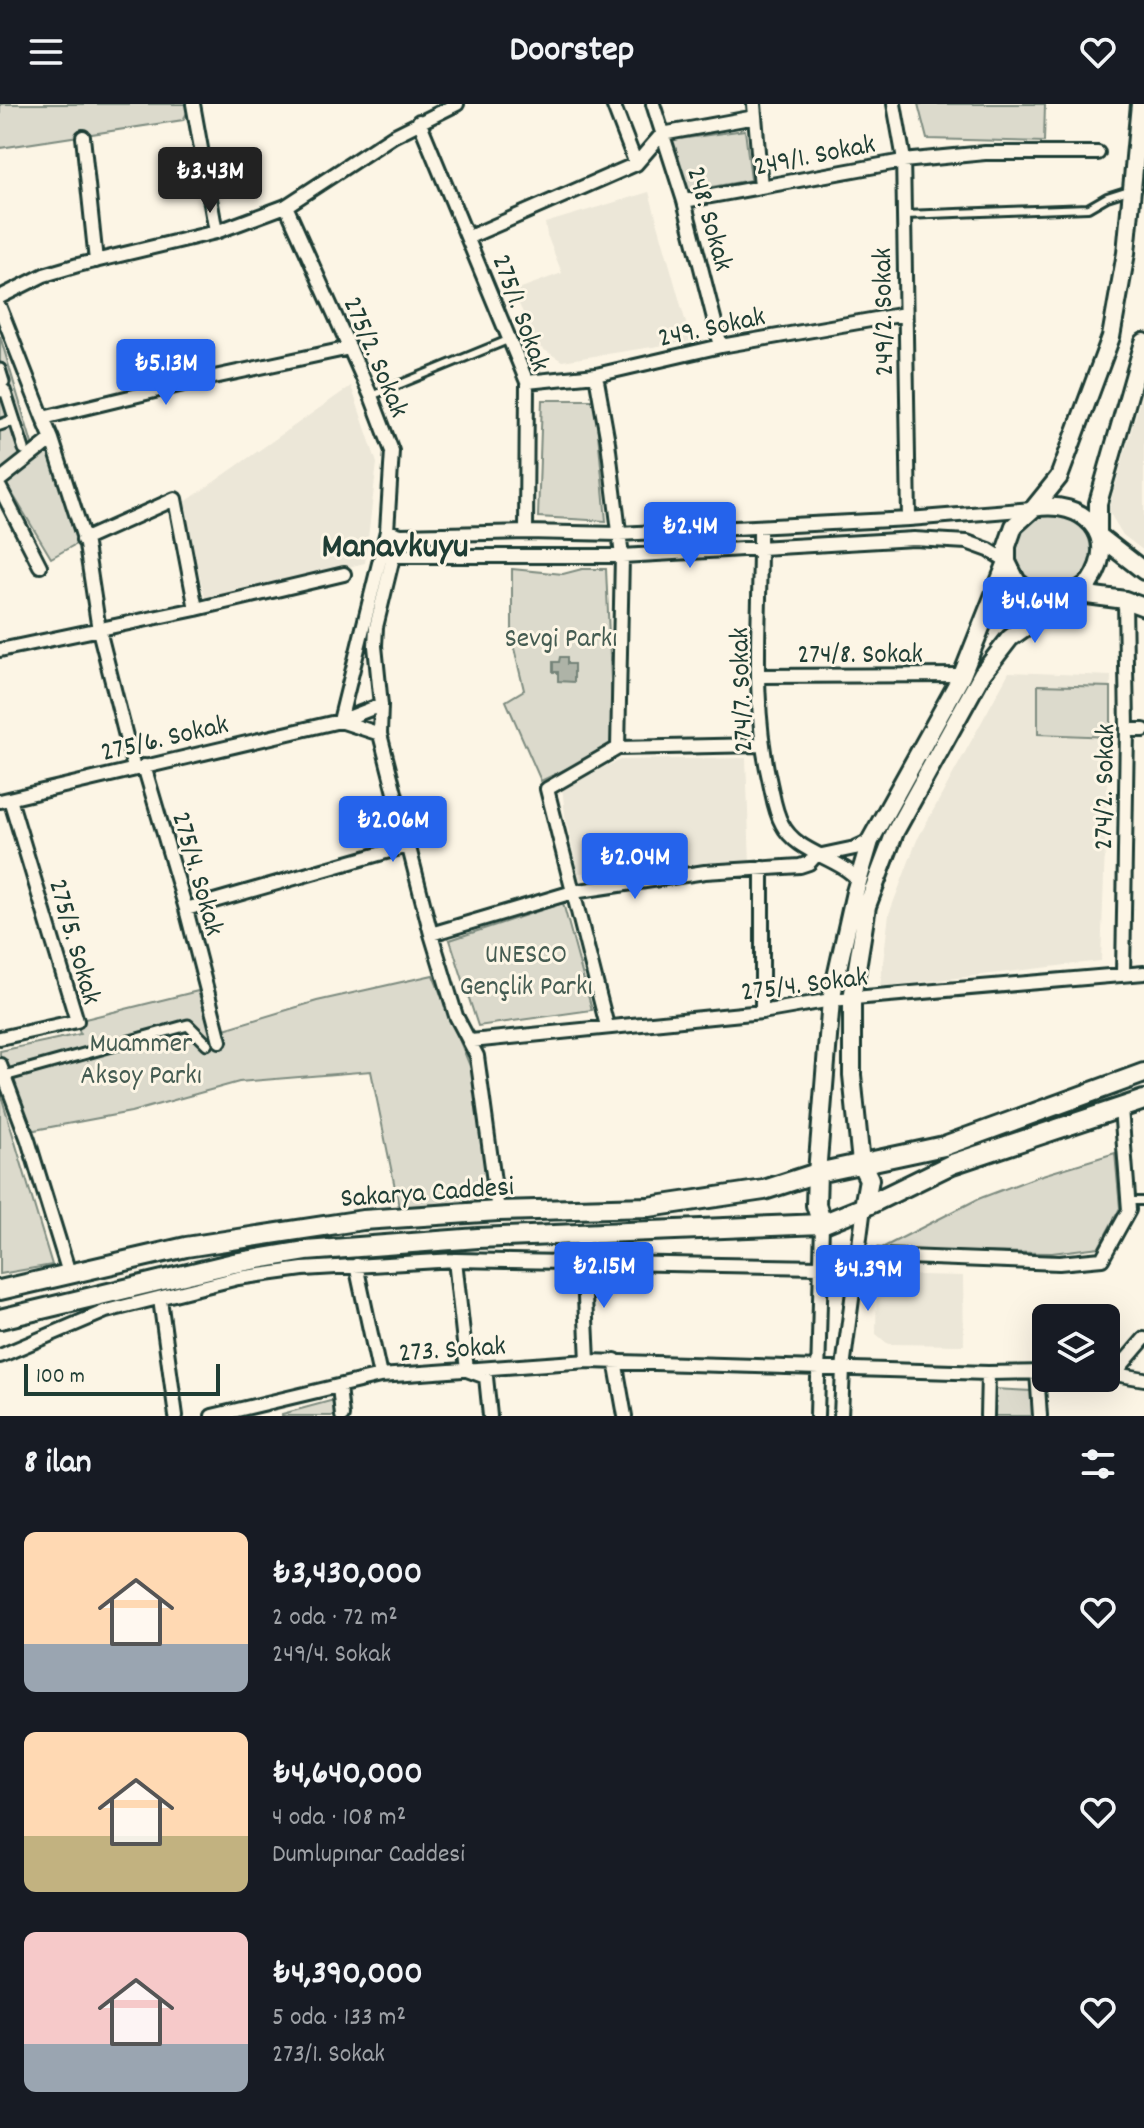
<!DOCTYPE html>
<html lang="tr">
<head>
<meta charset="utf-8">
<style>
  body { margin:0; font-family:Dekko,sans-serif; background:#20242c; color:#f1f3f6; height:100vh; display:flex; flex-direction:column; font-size:30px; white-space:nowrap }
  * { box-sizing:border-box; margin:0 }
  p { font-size:26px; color:#9ea1a6 }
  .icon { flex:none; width:44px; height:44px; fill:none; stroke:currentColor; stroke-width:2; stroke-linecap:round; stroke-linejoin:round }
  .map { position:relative; height:1312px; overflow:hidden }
  .side { display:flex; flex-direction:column; background:#171b24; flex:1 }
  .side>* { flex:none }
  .controls { position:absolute; left:1032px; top:1200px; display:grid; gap:16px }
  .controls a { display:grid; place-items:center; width:88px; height:88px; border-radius:12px; background:#171b24; box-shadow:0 8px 32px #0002; font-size:40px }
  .scale { position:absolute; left:24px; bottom:20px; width:196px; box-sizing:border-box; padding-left:8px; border:4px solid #1f3d34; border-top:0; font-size:22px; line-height:28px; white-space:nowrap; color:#1f3d34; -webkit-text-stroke:6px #fcf5e5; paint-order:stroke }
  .price { position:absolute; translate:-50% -68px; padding:0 18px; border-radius:8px; background:#2563eb; color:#fff; font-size:26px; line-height:52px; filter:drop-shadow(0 2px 4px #0008) }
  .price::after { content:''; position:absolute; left:50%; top:48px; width:24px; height:18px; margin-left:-12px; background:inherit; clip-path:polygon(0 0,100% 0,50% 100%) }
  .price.active { background:#222; color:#fff }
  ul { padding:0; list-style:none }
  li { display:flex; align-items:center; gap:24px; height:200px; padding:0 24px }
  li span { display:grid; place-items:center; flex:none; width:224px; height:160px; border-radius:12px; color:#555 }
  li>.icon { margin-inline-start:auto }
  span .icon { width:96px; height:96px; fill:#fffc; stroke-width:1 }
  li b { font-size:34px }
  h2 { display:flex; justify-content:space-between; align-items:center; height:96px; padding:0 24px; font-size:34px }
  header { display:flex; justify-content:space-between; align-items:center; height:104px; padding:0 24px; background:#171b24; font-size:36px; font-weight:700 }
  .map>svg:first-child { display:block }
</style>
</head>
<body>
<header><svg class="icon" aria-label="menu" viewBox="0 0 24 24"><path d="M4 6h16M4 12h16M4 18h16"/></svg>Doorstep<svg class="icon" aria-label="heart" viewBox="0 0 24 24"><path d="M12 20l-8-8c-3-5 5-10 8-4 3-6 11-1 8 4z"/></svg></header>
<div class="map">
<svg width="1144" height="1312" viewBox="0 0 1144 1312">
  <rect width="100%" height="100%" fill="#fcf5e5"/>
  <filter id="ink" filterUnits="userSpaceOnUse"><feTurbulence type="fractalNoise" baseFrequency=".0125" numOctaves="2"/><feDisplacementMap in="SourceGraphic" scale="16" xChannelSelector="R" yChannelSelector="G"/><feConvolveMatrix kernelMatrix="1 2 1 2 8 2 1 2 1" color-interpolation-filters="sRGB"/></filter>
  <g filter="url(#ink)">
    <path fill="#ece7d8" d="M 649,88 L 691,237 L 562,257 L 538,242 L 513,187 L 562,169 L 547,131 L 545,119 Z
      M 351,282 L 377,359 L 365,459 L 206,497 L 181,401 Z
      M 1144,283 L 1144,447 L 1123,431 L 1108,406 Z
      M 1009,568 L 1111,572 L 1101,857 L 880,883 L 889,810 L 917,736 Z
      M 746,654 L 750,760 L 578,769 L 565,711 L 562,682 L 620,656 Z
      M 877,1170 L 963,1172 L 964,1241 L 888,1240 L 876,1230 Z"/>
    <path fill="#dcdacc" stroke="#7e8c80" stroke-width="2" d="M 0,0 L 192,0 L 183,16 L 0,44 Z
      M 918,0 L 1045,0 L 1044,38 L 927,35 Z
      M 745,26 L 751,76 L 684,88 L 665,37 Z
      M 0,232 L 33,343 L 0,368 Z
      M 542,296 L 595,296 L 606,417 L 538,413 Z
      M 51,344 L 83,436 L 51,454 L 6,379 Z
      M1013 447a39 39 0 1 1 78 0a39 39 0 1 1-78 0Z
      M 512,465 L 563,470 L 582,465 L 606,465 L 614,642 L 541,677 L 506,597 L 524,586 L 512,536 Z
      M 1038,581 L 1111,583 L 1111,633 L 1038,630 Z
      M 563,799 L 592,906 L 478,922 L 450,836 Z
      M 433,871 L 472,967 L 491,1096 L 399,1103 L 371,967 L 239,978 L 131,1008 L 29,1027 L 0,955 L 0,947 L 80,930 L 77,917 L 198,887 L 211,929 L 317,897 Z
      M 0,988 L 52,1161 L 0,1170 Z
      M 1115,1049 L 1120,1104 L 1099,1143 L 1052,1149 L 876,1147 L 978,1095 L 1039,1072 Z
      M 994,1285 L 1032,1287 L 1033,1312 L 994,1312 Z
      M 345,1293 L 346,1312 L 282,1312 L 282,1310 Z"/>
    <path fill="#aeb3a7" stroke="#758479" stroke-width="2" d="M 560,553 L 567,553 L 567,560 L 574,560 L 574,578 L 558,577 L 558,568 L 553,568 L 553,558 L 559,558 Z"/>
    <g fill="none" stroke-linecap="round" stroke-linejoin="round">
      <defs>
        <path id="service" d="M 905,111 L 1088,104 L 1107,93 L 1129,86
          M 371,292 L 508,236
          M 1128,1097 L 1144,1097"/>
        <path id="pedestrian" d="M 0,265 L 4,278 L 0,279
          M 0,288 L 5,286 L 24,345
          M 0,321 L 14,316
          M 4,972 L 188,921 L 207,940"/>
        <path id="minor" d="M 193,0 L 216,128
          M 613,0 L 636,60
          M 653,0 L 684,97 L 721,242
          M 754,0 L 761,83
          M 894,0 L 903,50 L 909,415
          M 419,17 L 527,278 L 526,428
          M 83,33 L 96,157
          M 684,97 L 903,57 L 985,49 L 1098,49
          M 286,102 L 371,292 L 392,347 L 387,427 L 340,617
          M 469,133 L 636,60 L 662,30 L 755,13
          M 0,193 L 44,171 L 78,161 L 216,128 L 286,102 L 393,32 L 457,0
          M 0,204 L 43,314
          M 596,271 L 608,338 L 622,452 L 618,644 L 761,641
          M 527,278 L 596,271 L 721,242 L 905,210
          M 52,335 L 86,441 L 99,526 L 134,664
          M 0,376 L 52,335 L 43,314 L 200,276 L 350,244
          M 0,384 L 40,462
          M 760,424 C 761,508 750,596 770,679 C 773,692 775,708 782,720 C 797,750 838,752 859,777
          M 387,427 L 393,453 L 376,523 L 375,542 L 381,601 L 380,630 L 431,830 L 456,912 L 477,952 L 498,1107
          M 387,427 L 401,431 L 526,428 L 619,430 L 909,415 L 1033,405
          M 83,436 L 175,395 L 196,505 L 344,470
          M 381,452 L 622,452 L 914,435 L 967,438 L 989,446 L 1007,457
          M 0,546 L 196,505
          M 759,572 L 962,571
          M 340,617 L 380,630
          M 1127,626 L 1144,626
          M 144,662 L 186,805 L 220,937
          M 0,697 L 340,617 L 381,601
          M 822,751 L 855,744 L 870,737
          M 762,764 L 762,908
          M 186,805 L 407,742
          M 431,830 L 573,788 L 705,768 L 800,762 L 809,759 L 817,750
          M 1123,870 L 1127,626 L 1125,496
          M 607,922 L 547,685 L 618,644
          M 0,934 L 77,917 L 10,695
          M 471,937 L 762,908 L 831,896 L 1144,869
          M 0,961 L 28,1036 L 69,1169
          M 582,1129 L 588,1257
          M 856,1151 L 1059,1159 L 1102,1155 L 1129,1106 L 1121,1004
          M 455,1156 L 467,1266 L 486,1273 L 490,1312
          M 356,1161 L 380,1272
          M 160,1195 L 176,1312
          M 0,1252 L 106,1207 L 238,1174 L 303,1165 L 455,1156 L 820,1163
          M 615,1256 L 625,1312
          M 1037,1268 L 1040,1312
          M 1109,1269 L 1144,1275
          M 1114,1270 L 1144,1235
          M 339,1282 L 342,1312
          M 212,1312 L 380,1272 L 588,1257 L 988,1269 L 1046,1268
          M 817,1312 L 822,1120
          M 841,1312 L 843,1264 L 864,1103
          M 987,1312 L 988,1269"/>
        <path id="secondary" d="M 1098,427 L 1098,399 L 1144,238
          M 1099,432 L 1144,467
          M 1072,489 L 1125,496 L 1144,503
          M 1067,492 L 1048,494 L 1028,486 L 1017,478 L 1007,458 L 1007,442 L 1014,422 L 1034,404 L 1059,373 L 1111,233 L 1126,149 L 1140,0
          M 861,1059 L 852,971 L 852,895 L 867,802 L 895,728 L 982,570 L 1010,534 L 1090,478 C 1121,431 1083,395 1034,404
          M 817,1069 L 831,896 L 855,788 L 870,737 L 962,571 L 1007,458"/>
        <path id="primary" d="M 861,1059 L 869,1075 L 864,1103
          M 817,1069 L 816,1101 L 822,1120
          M 0,1186 L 186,1143 L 363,1116 L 498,1107 L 649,1103 L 764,1086 L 817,1069 L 944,1042 L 1144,969
          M 0,1215 L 234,1159 L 306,1147 L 478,1134 L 822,1120 L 864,1103 L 952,1060 L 1144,996"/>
      </defs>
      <use href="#service" stroke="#1f3d34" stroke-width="12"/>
      <use href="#pedestrian" stroke="#1f3d34" stroke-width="15"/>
      <use href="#minor" stroke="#1f3d34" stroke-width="18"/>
      <use href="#secondary" stroke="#1f3d34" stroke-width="22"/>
      <use href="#primary" stroke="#1f3d34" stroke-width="24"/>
      <use href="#service" stroke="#fcf5e5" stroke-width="6"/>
      <use href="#pedestrian" stroke="#fcf5e5" stroke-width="9"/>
      <use href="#minor" stroke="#fcf5e5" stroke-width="12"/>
      <use href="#secondary" stroke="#fcf5e5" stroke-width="16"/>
      <use href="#primary" stroke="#fcf5e5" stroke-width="18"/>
    </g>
  </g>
  <g text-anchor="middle" stroke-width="6" stroke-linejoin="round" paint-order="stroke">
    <g font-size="28" fill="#1f3d34" stroke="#fcf5e5">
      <text transform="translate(814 49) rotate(-11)" y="10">249/1. Sokak</text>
      <text transform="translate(712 114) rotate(74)" y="10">248. Sokak</text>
      <text transform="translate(523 208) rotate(70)" y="10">275/1. Sokak</text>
      <text transform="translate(881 208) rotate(-91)" y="10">249/2. Sokak</text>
      <text transform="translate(711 221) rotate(-12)" y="10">249. Sokak</text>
      <text transform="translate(378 252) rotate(67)" y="10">275/2. Sokak</text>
      <text x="860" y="558">274/8. Sokak</text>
      <text transform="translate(739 586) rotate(-92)" y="10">274/7. Sokak</text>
      <text transform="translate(164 632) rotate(-13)" y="10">275/6. Sokak</text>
      <text transform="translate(1102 683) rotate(-89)" y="10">274/2. Sokak</text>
      <text transform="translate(200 769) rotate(74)" y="10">275/4. Sokak</text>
      <text transform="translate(77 837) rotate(74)" y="10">275/5. Sokak</text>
      <text transform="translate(804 878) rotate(-7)" y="10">275/4. Sokak</text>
      <text transform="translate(427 1086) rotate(-4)" y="10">Sakarya Caddesi</text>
      <text transform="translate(452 1243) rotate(-4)" y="10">273. Sokak</text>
    </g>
    <g font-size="28" fill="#455c52" stroke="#fcf5e5">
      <text x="561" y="542">Sevgi Parkı</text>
      <text x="526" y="858">UNESCO<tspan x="526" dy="32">Gençlik Parkı</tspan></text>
      <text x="141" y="947">Muammer<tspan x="141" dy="32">Aksoy Parkı</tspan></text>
    </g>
    <g font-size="36" font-weight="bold" fill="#1f3d34" stroke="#fcf5e5">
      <text x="395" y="452">Manavkuyu</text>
    </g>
  </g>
</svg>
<div class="controls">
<a><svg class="icon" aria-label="layers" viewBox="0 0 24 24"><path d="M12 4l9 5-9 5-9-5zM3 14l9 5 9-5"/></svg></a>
</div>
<div class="scale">100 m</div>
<b class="price active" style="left:210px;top:111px">₺3.43M</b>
<b class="price" style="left:166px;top:303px">₺5.13M</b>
<b class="price" style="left:690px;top:466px">₺2.4M</b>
<b class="price" style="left:1035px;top:541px">₺4.64M</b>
<b class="price" style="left:393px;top:760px">₺2.06M</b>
<b class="price" style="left:635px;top:797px">₺2.04M</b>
<b class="price" style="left:604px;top:1206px">₺2.15M</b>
<b class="price" style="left:868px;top:1209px">₺4.39M</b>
</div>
<section class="side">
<h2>8 ilan<svg class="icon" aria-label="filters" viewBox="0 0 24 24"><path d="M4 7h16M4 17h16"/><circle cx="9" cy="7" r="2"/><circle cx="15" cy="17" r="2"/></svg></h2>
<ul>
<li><span style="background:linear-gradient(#ffd9b3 70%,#9aa5b1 0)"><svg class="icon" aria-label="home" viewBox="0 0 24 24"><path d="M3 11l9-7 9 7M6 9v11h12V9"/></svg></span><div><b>₺3,430,000</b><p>2 oda · 72 m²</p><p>249/4. Sokak</p></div><svg class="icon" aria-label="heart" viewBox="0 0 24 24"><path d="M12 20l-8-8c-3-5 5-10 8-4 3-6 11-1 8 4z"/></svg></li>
<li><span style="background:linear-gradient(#ffd9b3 65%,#c2b280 0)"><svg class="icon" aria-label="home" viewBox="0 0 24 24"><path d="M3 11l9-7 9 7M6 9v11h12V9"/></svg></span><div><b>₺4,640,000</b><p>4 oda · 108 m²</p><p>Dumlupınar Caddesi</p></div><svg class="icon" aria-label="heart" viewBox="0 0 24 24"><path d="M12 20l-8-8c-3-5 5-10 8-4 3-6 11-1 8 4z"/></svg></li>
<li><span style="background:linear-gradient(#f6c9c9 70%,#9aa5b1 0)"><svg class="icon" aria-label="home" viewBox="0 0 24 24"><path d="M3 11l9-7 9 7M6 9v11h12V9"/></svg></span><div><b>₺4,390,000</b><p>5 oda · 133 m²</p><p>273/1. Sokak</p></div><svg class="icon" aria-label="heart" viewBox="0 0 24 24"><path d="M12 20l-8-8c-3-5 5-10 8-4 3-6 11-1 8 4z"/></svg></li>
</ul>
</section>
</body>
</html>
